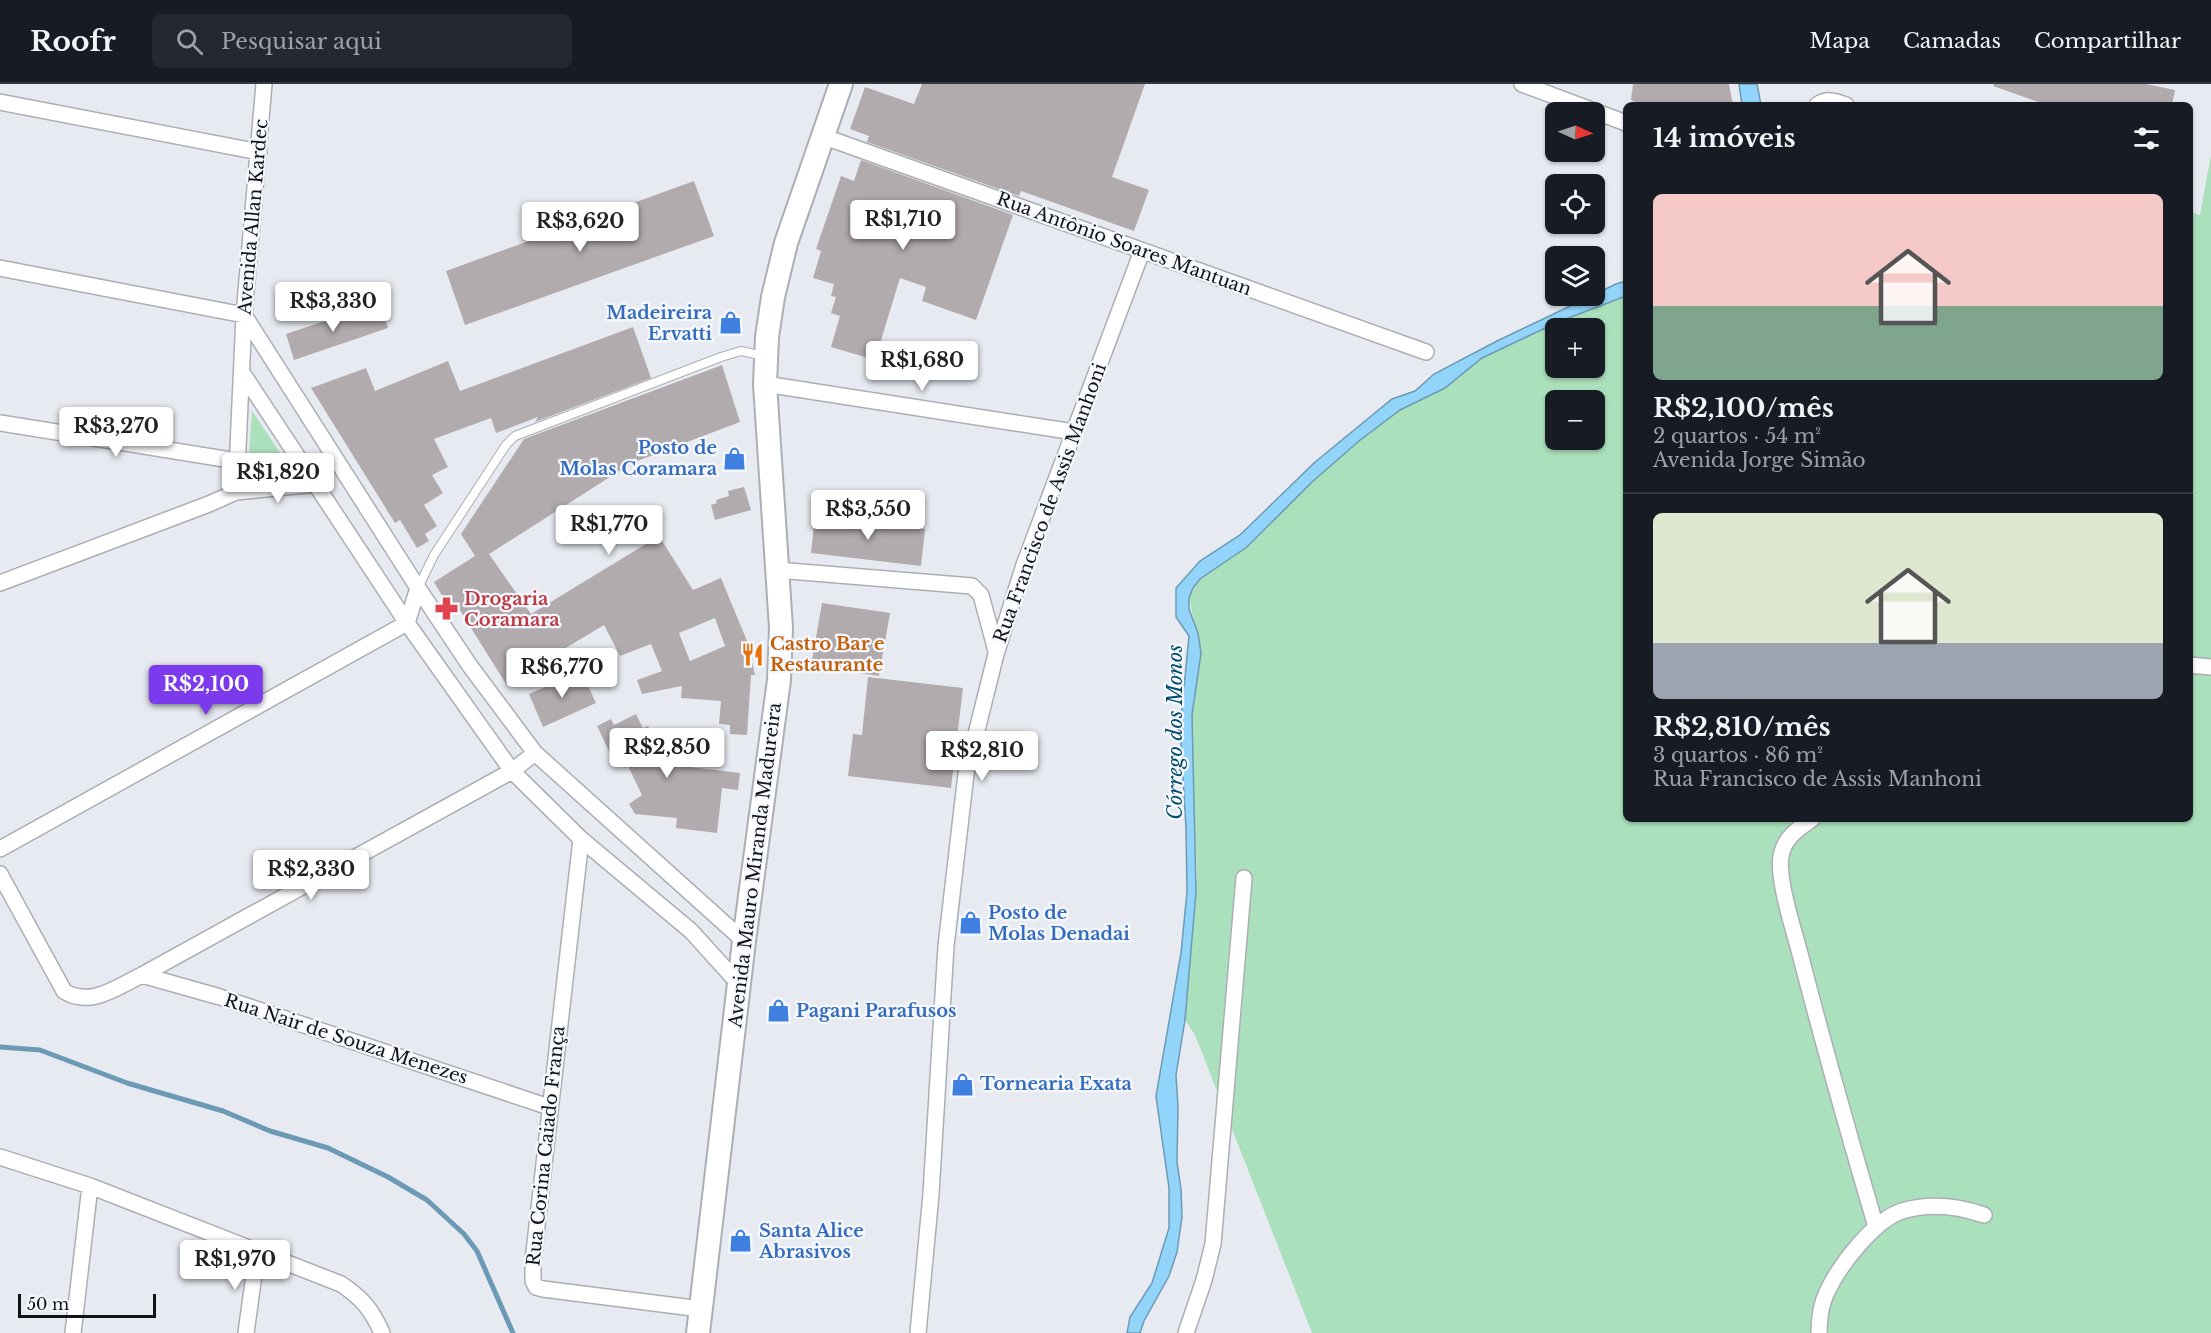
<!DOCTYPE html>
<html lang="pt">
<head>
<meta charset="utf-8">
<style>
  body { margin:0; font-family:"Libre Baskerville",serif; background:#242831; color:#f1f3f6; height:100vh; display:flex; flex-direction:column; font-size:22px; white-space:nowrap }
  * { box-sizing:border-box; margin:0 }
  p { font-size:20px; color:#9ea1a6 }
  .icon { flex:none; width:33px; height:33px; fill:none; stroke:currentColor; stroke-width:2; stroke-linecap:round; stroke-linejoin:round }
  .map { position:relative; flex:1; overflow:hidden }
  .sheet { position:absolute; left:1623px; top:18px; width:570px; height:720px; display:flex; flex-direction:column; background:#171b24; border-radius:9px; box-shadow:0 2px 4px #0004 }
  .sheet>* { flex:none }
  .needle { width:39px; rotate:93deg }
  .buttons { position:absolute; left:1545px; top:18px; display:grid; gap:12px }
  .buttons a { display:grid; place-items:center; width:60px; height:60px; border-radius:9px; background:#171b24; box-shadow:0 2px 4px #0004; font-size:30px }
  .scale { position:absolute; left:18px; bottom:15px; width:138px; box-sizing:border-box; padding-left:6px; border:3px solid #121315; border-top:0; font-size:16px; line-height:21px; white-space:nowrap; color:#121315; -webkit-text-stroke:4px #f5f9ff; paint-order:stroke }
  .price { position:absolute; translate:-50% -51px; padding:0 14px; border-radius:6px; background:#fff; color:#222; font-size:20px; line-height:39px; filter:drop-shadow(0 2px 3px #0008) }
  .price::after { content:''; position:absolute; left:50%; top:36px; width:18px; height:14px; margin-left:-9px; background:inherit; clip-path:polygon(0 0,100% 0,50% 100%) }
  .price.active { background:#7c3aed; color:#fff }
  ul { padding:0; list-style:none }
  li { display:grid; align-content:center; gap:12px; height:318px; padding:0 30px }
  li+li { border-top:2px solid #363941 }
  li span { display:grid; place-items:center; height:186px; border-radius:9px; color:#555 }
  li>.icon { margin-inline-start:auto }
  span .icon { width:108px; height:108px; fill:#fffc; stroke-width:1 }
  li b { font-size:26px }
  h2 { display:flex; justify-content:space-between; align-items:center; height:72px; padding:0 30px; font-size:26px }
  header { display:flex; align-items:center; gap:36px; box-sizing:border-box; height:84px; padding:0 30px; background:#171b24; border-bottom:2px solid #363941 }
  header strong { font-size:28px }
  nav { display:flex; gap:33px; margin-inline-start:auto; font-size:21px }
  .search { width:420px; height:54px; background:#242831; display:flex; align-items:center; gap:15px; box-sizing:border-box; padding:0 21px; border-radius:9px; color:#9ea1a6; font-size:22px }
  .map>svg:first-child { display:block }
</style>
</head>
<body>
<header>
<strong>Roofr</strong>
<div class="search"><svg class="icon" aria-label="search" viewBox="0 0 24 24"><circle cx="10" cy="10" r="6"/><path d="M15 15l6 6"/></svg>Pesquisar aqui</div>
<nav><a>Mapa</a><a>Camadas</a><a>Compartilhar</a></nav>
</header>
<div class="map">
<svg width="2211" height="1249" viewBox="0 0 2211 1249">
  <rect width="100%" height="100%" fill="#e7ebf1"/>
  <path fill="#aae0bc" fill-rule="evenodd" d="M 2211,71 L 2211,1249 L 1312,1249 L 1195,951 L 1185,936 L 1197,791 L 1193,715 L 1192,631 L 1201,569 L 1189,514 L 1199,495 L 1247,463 L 1312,398 L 1359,357 L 1400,326 L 1445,304 L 1482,274 L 1558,238 L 1626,212 L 1626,735 L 2190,735 L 2190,128 L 2200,131 ZM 1556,244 L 1594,244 L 1594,284 L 1556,284 ZM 1556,316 L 1594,316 L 1594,356 L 1556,356 Z
    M 252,327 L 295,391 L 247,398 Z"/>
  <path fill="#93d4fa" stroke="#6c9ab5" stroke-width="1.5" d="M 1739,0 L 1757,0 L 1761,21 L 1742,21 Z
    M 1626,197 L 1626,212 L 1558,238 L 1482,274 L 1445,304 L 1400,326 L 1359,357 L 1312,398 L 1247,463 L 1200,495 L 1193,504 L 1189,514 L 1189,525 L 1198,549 L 1201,569 L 1192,631 L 1196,808 L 1185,936 L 1176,991 L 1178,1023 L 1177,1078 L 1181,1105 L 1182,1133 L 1177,1168 L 1169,1192 L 1144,1237 L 1140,1249 L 1127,1249 L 1130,1233 L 1152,1199 L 1169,1144 L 1169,1104 L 1156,1012 L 1181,869 L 1187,808 L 1186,744 L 1180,644 L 1189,552 L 1176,533 L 1176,504 L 1200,477 L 1240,451 L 1314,379 L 1392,315 L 1415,307 L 1434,290 L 1497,257 L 1616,200 Z"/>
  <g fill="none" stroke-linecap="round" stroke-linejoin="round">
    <path stroke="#6c9ab5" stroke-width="5" d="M 0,963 L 40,966 L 127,999 L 223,1027 L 270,1047 L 328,1064 L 388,1093 L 427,1116 L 464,1150 L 477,1167 L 513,1249"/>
  </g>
  <path fill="#b2abae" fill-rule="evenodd" d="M 922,0 L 1145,0 L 1112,93 L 1149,106 L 1134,147 L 1021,107 L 1019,112 L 867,58 L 869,52 L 850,45 L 865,3 L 914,20 Z
    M 1633,0 L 1729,0 L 1733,21 L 1642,21 L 1631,16 Z
    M 1994,0 L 2146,0 L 2175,6 L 2172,21 L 2047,21 L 1993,2 Z
    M 861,76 L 1013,131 L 976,236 L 922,217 L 926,203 L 900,194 L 875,276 L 831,263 L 840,232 L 831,229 L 836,213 L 831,212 L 834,200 L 813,194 L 821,167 L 816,165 L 841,92 L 854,97 Z
    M 694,97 L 714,152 L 465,241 L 446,187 Z
    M 361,225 L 365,237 L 384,231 L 388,244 L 294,276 L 286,250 Z
    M 633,243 L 651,294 L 535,338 L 538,333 L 496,349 L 491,334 L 434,355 L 448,383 L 432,391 L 443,409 L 424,421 L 437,442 L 425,450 L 429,457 L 417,464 L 400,436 L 395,439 L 311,304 L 366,284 L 375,307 L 448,277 L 460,307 Z
    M 722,281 L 740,338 L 632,379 L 489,470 L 531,530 L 659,452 L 693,506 L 721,494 L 747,557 L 755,591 L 751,591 L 747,651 L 730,650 L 730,641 L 719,640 L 721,617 L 681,614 L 682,602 L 642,610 L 637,596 L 662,587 L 651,560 L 620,572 L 604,541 L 506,600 L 458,523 L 451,527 L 434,498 L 475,472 L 461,450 L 524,355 ZM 715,534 L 725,562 L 690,577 L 679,549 Z
    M 744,403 L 751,426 L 715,436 L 711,421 L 717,419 L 716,416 L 729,412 L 728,407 Z
    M 815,432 L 925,445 L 921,482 L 811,469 Z
    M 822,519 L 890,529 L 879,592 L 811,582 Z
    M 581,587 L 596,619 L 543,643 L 529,610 Z
    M 868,593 L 963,604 L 951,704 L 848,692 L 853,650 L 862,651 Z
    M 636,630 L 643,644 L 648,642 L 665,680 L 740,689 L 738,706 L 722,704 L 717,749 L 676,744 L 677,734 L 635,730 L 629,720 L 642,711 L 628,682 L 624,684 L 621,676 L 615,680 L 597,642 L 611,635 L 614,641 Z"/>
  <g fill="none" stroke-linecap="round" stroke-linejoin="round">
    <defs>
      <path id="service" d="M 418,504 L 434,471 L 506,361 L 515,352 L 721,273 L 741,267 L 764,272"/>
      <path id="minor" d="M 1522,0 L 1626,39
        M 0,18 L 259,68
        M 1817,21 C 1827,14 1835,17 1846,21
        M 822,52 L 1426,268
        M 0,184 L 244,231 L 418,504 L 470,582 L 535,669 L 744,857
        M 243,290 L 407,539 L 512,687 L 581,755 L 691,847 L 739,900
        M 765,300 L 1074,348
        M 0,339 L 237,377
        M 236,408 L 316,400
        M 777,486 L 972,502 L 981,511 L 996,567
        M 0,499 L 209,420 L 236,408 L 244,231 L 264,0
        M 2190,581 L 2211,583
        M 1812,735 C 1800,744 1786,752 1782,768 C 1775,789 1793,843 1799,866 C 1823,959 1849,1051 1876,1143
        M 581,755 L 533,1177 L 533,1197 L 536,1203 L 543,1205 L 701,1225
        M 0,765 L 407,539 L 418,504
        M 0,790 L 64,907 C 90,924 117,903 142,891 L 512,687 L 535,669
        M 142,891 L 220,913 L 549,1023
        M 0,1073 L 90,1102 L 341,1200 C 362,1214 372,1226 382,1249
        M 73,1249 L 90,1102
        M 246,1249 L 257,1169
        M 918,1249 L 931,1110 L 946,862 L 966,690 L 996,570 L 1024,481 L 1142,167
        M 1186,1249 L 1204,1196 L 1213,1160 L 1244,794
        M 1819,1249 C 1819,1236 1821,1220 1827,1208 C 1839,1182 1874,1136 1902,1127 C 1929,1119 1958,1122 1984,1131"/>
      <path id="secondary" d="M 698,1249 L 744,857 L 779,596 L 781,544 L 765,300 L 767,253 L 773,213 L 786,159 L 841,0"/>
    </defs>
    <use href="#service" stroke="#abafb5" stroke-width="10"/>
    <use href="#minor" stroke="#abafb5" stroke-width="18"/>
    <use href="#secondary" stroke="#abafb5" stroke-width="26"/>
    <use href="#service" stroke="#fff" stroke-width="8"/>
    <use href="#minor" stroke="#fff" stroke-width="15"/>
    <use href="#secondary" stroke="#fff" stroke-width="22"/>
  </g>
  <defs>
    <symbol id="shop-bare" viewBox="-9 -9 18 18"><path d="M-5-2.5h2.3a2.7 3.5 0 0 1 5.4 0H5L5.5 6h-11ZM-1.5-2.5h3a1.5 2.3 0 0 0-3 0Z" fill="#3f7fe0" stroke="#f5f9ff" stroke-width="2.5" paint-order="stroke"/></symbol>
    <symbol id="pharmacy-bare" viewBox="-9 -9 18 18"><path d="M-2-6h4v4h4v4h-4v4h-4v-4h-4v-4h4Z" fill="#e0444e" stroke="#f5f9ff" stroke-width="2.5" paint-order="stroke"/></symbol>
    <symbol id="restaurant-bare" viewBox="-9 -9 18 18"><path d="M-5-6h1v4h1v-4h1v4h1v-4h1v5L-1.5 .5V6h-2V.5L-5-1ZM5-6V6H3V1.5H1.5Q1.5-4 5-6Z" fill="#e8710a" stroke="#f5f9ff" stroke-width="2.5" paint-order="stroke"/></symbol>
  </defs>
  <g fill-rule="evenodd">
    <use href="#shop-bare" x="714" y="222" width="33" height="33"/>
    <use href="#shop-bare" x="718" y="358" width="33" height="33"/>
    <use href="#pharmacy-bare" x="430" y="508" width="33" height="33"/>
    <use href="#restaurant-bare" x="736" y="554" width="33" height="33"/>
    <use href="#shop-bare" x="954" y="822" width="33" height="33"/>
    <use href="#shop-bare" x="762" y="910" width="33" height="33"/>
    <use href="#shop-bare" x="946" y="984" width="33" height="33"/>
    <use href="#shop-bare" x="724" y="1140" width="33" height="33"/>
  </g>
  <g text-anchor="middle" stroke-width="4.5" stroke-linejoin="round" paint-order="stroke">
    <g font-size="18" fill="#121315" stroke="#f5f9ff">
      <text transform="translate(253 133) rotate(-85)" y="6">Avenida Allan Kardec</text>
      <text transform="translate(1124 160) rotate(20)" y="6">Rua Antônio Soares Mantuan</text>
      <text transform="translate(1050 419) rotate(-70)" y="6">Rua Francisco de Assis Manhoni</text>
      <text transform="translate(755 781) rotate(-83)" y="6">Avenida Mauro Miranda Madureira</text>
      <text transform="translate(346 955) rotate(18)" y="6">Rua Nair de Souza Menezes</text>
      <text transform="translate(546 1062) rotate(-84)" y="6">Rua Corina Caiado França</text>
    </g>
    <g font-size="18" font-weight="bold" fill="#366cbe" stroke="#f5f9ff" text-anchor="start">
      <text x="712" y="235" text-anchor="end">Madeireira<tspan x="712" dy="21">Ervatti</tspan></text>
      <text x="717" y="370" text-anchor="end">Posto de<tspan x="717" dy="21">Molas Coramara</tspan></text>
      <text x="988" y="835">Posto de<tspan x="988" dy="21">Molas Denadai</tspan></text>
      <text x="796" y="933">Pagani Parafusos</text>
      <text x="980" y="1006">Tornearia Exata</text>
      <text x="759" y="1153">Santa Alice<tspan x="759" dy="21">Abrasivos</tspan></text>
    </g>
    <g font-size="18" font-weight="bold" fill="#be3a42" stroke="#f5f9ff" text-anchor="start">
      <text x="464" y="521">Drogaria<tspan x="464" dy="21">Coramara</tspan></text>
    </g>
    <g font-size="18" font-weight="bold" fill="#c56008" stroke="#f5f9ff" text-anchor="start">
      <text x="770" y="566">Castro Bar e<tspan x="770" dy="21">Restaurante</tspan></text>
    </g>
    <g font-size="20" font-style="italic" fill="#044c6c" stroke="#f5f9ff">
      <text transform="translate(1175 648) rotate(-90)" y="7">Córrego dos Monos</text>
    </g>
  </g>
</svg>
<div class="buttons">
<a><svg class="needle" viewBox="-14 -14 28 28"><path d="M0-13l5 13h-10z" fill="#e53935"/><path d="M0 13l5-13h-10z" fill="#9ea1a6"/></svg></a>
<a><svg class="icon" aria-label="locate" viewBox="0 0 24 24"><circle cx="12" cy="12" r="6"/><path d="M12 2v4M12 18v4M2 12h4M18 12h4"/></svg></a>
<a><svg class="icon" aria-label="layers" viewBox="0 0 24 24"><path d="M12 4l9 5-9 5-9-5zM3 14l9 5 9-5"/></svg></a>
<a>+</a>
<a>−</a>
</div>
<div class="scale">50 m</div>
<b class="price" style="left:903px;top:167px">R$1,710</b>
<b class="price" style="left:580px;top:169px">R$3,620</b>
<b class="price" style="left:333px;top:249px">R$3,330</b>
<b class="price" style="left:922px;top:308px">R$1,680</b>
<b class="price" style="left:116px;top:374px">R$3,270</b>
<b class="price" style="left:278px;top:420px">R$1,820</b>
<b class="price" style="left:868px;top:457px">R$3,550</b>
<b class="price" style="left:609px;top:472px">R$1,770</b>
<b class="price" style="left:562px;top:615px">R$6,770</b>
<b class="price active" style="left:206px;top:632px">R$2,100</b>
<b class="price" style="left:667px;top:695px">R$2,850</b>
<b class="price" style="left:982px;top:698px">R$2,810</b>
<b class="price" style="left:311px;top:817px">R$2,330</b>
<b class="price" style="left:235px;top:1207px">R$1,970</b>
<section class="sheet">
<h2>14 imóveis<svg class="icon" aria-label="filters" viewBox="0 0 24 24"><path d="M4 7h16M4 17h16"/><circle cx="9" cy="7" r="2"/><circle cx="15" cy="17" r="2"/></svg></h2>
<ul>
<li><span style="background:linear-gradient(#f6c9c9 60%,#7fa58c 0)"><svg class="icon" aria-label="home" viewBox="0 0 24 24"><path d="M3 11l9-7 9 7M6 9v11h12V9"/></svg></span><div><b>R$2,100/mês</b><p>2 quartos · 54 m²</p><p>Avenida Jorge Simão</p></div></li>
<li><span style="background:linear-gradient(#dfe7d0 70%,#9aa5b1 0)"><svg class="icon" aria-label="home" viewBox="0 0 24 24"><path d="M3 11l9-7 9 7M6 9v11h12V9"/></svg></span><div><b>R$2,810/mês</b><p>3 quartos · 86 m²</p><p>Rua Francisco de Assis Manhoni</p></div></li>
</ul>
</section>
</div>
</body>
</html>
